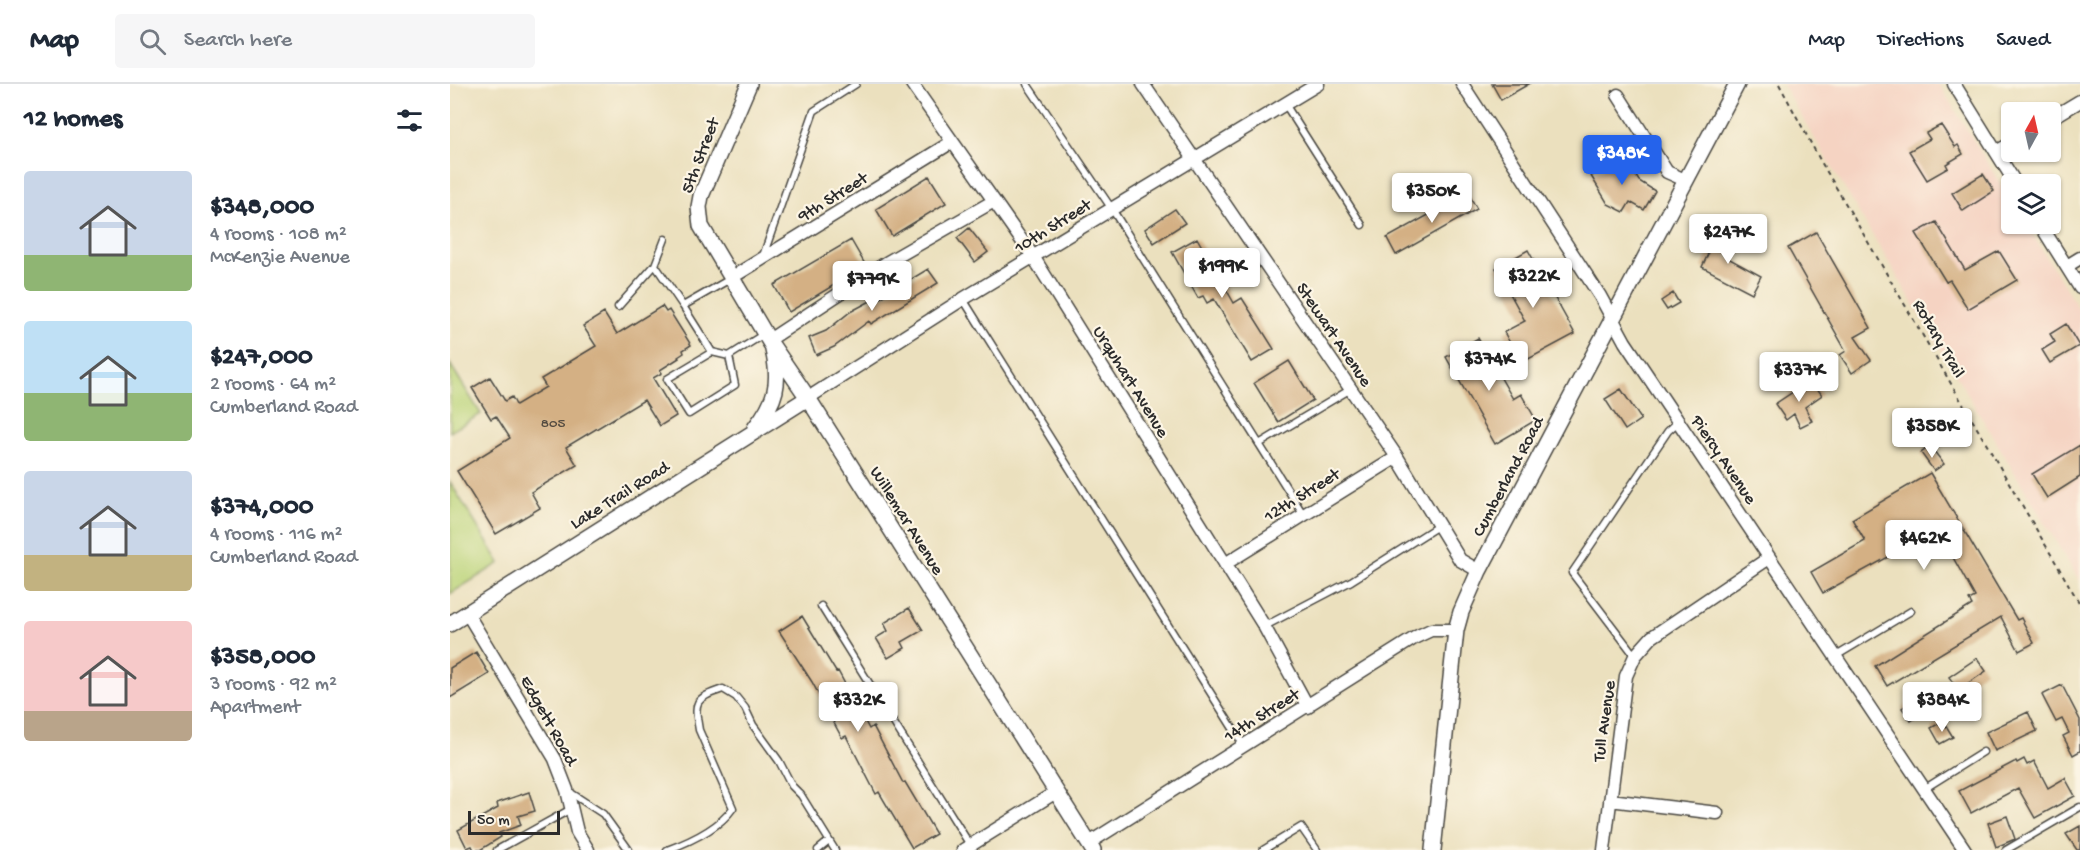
<!DOCTYPE html>
<html lang="en">
<head>
<meta charset="utf-8">
<style>
  body { margin:0; font-family:"Gochi Hand",sans-serif; background:#f6f6f7; color:#1f2937; height:100vh; display:flex; flex-direction:column; font-size:22px; white-space:nowrap }
  * { box-sizing:border-box; margin:0 }
  p { font-size:20px; color:#747a83 }
  .icon { flex:none; width:33px; height:33px; fill:none; stroke:currentColor; stroke-width:2; stroke-linecap:round; stroke-linejoin:round }
  .map { position:relative; flex:1; overflow:hidden }
  .panel { display:flex; flex-direction:column; background:#fff; width:450px }
  .panel>* { flex:none }
  .needle { width:39px; rotate:8deg }
  .tools { position:absolute; left:1551px; top:18px; display:grid; gap:12px }
  .tools a { display:grid; place-items:center; width:60px; height:60px; border-radius:6px; background:#fff; box-shadow:0 2px 4px #0004; font-size:30px }
  .scale { position:absolute; left:18px; bottom:15px; width:92px; box-sizing:border-box; padding-left:6px; border:3px solid #2b2b2b; border-top:0; font-size:16px; line-height:21px; white-space:nowrap; color:#2b2b2b; -webkit-text-stroke:4px #fcf5e5; paint-order:stroke }
  .price { position:absolute; translate:-50% -51px; padding:0 14px; border-radius:6px; background:#fff; color:#222; font-size:20px; line-height:39px; filter:drop-shadow(0 2px 3px #0008) }
  .price::after { content:''; position:absolute; left:50%; top:36px; width:18px; height:14px; margin-left:-9px; background:inherit; clip-path:polygon(0 0,100% 0,50% 100%) }
  .price.active { background:#2563eb; color:#fff }
  ul { padding:0; list-style:none }
  li { display:flex; align-items:center; gap:18px; height:150px; padding:0 24px }
  li span { display:grid; place-items:center; flex:none; width:168px; height:120px; border-radius:6px; color:#555 }
  li>.icon { margin-inline-start:auto }
  span .icon { width:72px; height:72px; fill:#fffc; stroke-width:1 }
  li b { font-size:26px }
  h2 { display:flex; justify-content:space-between; align-items:center; height:72px; padding:0 24px; font-size:26px }
  header { display:flex; align-items:center; gap:36px; box-sizing:border-box; height:84px; padding:0 30px; background:#fff; border-bottom:2px solid #e0e1e3 }
  header strong { font-size:28px }
  nav { display:flex; gap:33px; margin-inline-start:auto; font-size:21px }
  .search { width:420px; height:54px; background:#f6f6f7; display:flex; align-items:center; gap:15px; box-sizing:border-box; padding:0 21px; border-radius:6px; color:#747a83; font-size:22px }
  main { display:flex; flex:1; min-height:0 }
  .map>svg:first-child { display:block }
</style>
</head>
<body>
<header>
<strong>Map</strong>
<div class="search"><svg class="icon" aria-label="search" viewBox="0 0 24 24"><circle cx="10" cy="10" r="6"/><path d="M15 15l6 6"/></svg>Search here</div>
<nav><a>Map</a><a>Directions</a><a>Saved</a></nav>
</header>
<main>
<section class="panel">
<h2>12 homes<svg class="icon" aria-label="filters" viewBox="0 0 24 24"><path d="M4 7h16M4 17h16"/><circle cx="9" cy="7" r="2"/><circle cx="15" cy="17" r="2"/></svg></h2>
<ul>
<li><span style="background:linear-gradient(#c9d6e8 70%,#8fb573 0)"><svg class="icon" aria-label="home" viewBox="0 0 24 24"><path d="M3 11l9-7 9 7M6 9v11h12V9"/></svg></span><div><b>$348,000</b><p>4 rooms · 108 m²</p><p>McKenzie Avenue</p></div></li>
<li><span style="background:linear-gradient(#bfe0f5 60%,#8fb573 0)"><svg class="icon" aria-label="home" viewBox="0 0 24 24"><path d="M3 11l9-7 9 7M6 9v11h12V9"/></svg></span><div><b>$247,000</b><p>2 rooms · 64 m²</p><p>Cumberland Road</p></div></li>
<li><span style="background:linear-gradient(#c9d6e8 70%,#c2b280 0)"><svg class="icon" aria-label="home" viewBox="0 0 24 24"><path d="M3 11l9-7 9 7M6 9v11h12V9"/></svg></span><div><b>$374,000</b><p>4 rooms · 116 m²</p><p>Cumberland Road</p></div></li>
<li><span style="background:linear-gradient(#f6c9c9 75%,#b9a48a 0)"><svg class="icon" aria-label="home" viewBox="0 0 24 24"><path d="M3 11l9-7 9 7M6 9v11h12V9"/></svg></span><div><b>$358,000</b><p>3 rooms · 92 m²</p><p>Apartment</p></div></li>
</ul>
</section>
<div class="map">
<svg width="1630" height="766" viewBox="0 0 1630 766">
  <rect width="100%" height="100%" fill="#fcf5e5"/>
  <filter id="ink" filterUnits="userSpaceOnUse"><feTurbulence type="fractalNoise" baseFrequency=".0167" numOctaves="2"/><feDisplacementMap in="SourceGraphic" scale="12" xChannelSelector="R" yChannelSelector="G"/><feConvolveMatrix kernelMatrix="1 2 1 2 8 2 1 2 1" color-interpolation-filters="sRGB"/></filter>
  <filter id="wash" filterUnits="userSpaceOnUse"><feTurbulence type="fractalNoise" baseFrequency=".008" numOctaves="4" result="noise"/><feDisplacementMap in="SourceGraphic" scale="24" xChannelSelector="R" yChannelSelector="G"/><feGaussianBlur stdDeviation="1.35" result="paint"/><feColorMatrix in="noise" values="0 0 0 0 0 0 0 0 0 0 0 0 0 0 0 0 0 1.4 0 .05"/><feComposite in="paint" operator="in"/></filter>
  <g filter="url(#wash)">
    <rect width="100%" height="100%" fill="#ebe0be"/>
    <path fill="#f5d3c2" d="M 1332,0 L 1489,0 L 1561,117 L 1562,140 L 1576,140 L 1630,227 L 1630,498 Z"/>
    <path fill="#bbd479" stroke="#738052" stroke-width="1.5" d="M 0,280 L 31,330 L 0,348 Z
      M 0,398 L 50,479 L 0,510 Z"/>
    <g id="blocks">
      <path fill="#d4b084" d="M 1042,0 L 1079,0 L 1051,16 Z
        M 1491,41 L 1505,63 L 1508,61 L 1513,70 L 1496,80 L 1498,84 L 1477,96 L 1459,67 L 1480,55 L 1476,49 Z
        M 1174,73 L 1189,97 L 1205,107 L 1194,126 L 1180,118 L 1174,128 L 1158,120 L 1141,92 Z
        M 1533,90 L 1544,107 L 1513,127 L 1502,109 Z
        M 479,92 L 496,119 L 442,152 L 426,125 Z
        M 1018,109 L 1027,125 L 946,171 L 937,154 Z
        M 725,125 L 735,139 L 704,159 L 695,145 Z
        M 1486,138 L 1515,186 L 1549,167 L 1567,196 L 1518,225 L 1500,196 L 1496,198 L 1466,149 Z
        M 519,144 L 538,168 L 525,178 L 507,154 Z
        M 1366,148 L 1421,244 L 1405,253 L 1421,276 L 1402,289 L 1390,271 L 1396,267 L 1338,164 Z
        M 1268,151 L 1283,159 L 1276,173 L 1311,192 L 1302,209 L 1252,183 L 1258,170 L 1254,167 L 1260,156 L 1263,158 Z
        M 747,154 L 784,219 L 792,214 L 824,265 L 802,278 L 764,215 L 757,219 L 753,212 L 748,214 L 722,168 Z
        M 401,156 L 416,182 L 339,228 L 324,201 Z
        M 1078,166 L 1125,250 L 1071,279 L 1054,248 L 1075,237 L 1046,184 Z
        M 478,185 L 488,199 L 421,240 L 419,237 L 384,263 L 366,271 L 359,254 L 376,247 L 400,228 L 426,214 L 427,216 Z
        M 1223,209 L 1229,219 L 1217,226 L 1211,217 Z
        M 212,222 L 216,228 L 219,226 L 241,261 L 233,266 L 234,269 L 228,273 L 229,274 L 210,286 L 212,289 L 203,294 L 226,332 L 210,342 L 194,316 L 116,363 L 127,381 L 81,408 L 90,424 L 46,450 L 7,387 L 60,354 L 46,332 L 41,335 L 22,304 L 40,293 L 55,317 L 62,313 L 66,321 L 96,303 L 91,295 L 146,262 L 133,242 L 154,229 L 167,250 Z
        M 1616,240 L 1629,262 L 1600,279 L 1592,266 L 1605,258 L 1600,250 Z
        M 1028,254 L 1063,315 L 1071,310 L 1086,336 L 1045,360 L 996,273 Z
        M 839,277 L 863,316 L 828,338 L 804,299 Z
        M 1361,296 L 1372,311 L 1355,323 L 1362,337 L 1350,343 L 1344,330 L 1336,336 L 1325,320 Z
        M 1171,305 L 1191,335 L 1175,346 L 1155,315 Z
        M 1630,361 L 1630,393 L 1597,414 L 1582,390 Z
        M 1480,362 L 1494,380 L 1484,387 L 1471,369 Z
        M 1480,389 L 1567,536 L 1571,534 L 1584,559 L 1569,567 L 1551,533 L 1437,602 L 1425,582 L 1522,521 L 1519,516 L 1525,513 L 1486,443 L 1450,463 L 1451,466 L 1373,509 L 1361,488 L 1415,457 L 1402,435 Z
        M 459,524 L 473,546 L 452,558 L 455,564 L 438,574 L 426,554 L 438,547 L 434,539 Z
        M 352,532 L 386,588 L 388,587 L 419,645 L 423,642 L 453,699 L 455,698 L 486,750 L 462,764 L 429,708 L 426,710 L 396,652 L 392,654 L 362,598 L 329,547 Z
        M 26,568 L 39,590 L 0,614 L 0,584 Z
        M 1527,574 L 1536,587 L 1508,606 L 1499,593 Z
        M 1612,601 L 1630,636 L 1630,667 L 1623,671 L 1613,652 L 1619,649 L 1612,635 L 1606,638 L 1592,611 Z
        M 1479,606 L 1488,619 L 1461,637 L 1452,624 Z
        M 1578,628 L 1587,647 L 1545,667 L 1536,648 Z
        M 1493,637 L 1503,653 L 1490,660 L 1481,644 Z
        M 1574,675 L 1577,681 L 1584,677 L 1598,704 L 1615,694 L 1625,712 L 1585,734 L 1568,704 L 1521,729 L 1509,707 L 1566,677 L 1567,679 Z
        M 79,708 L 85,727 L 68,732 L 71,741 L 49,749 L 51,753 L 30,766 L 24,766 L 22,762 L 17,764 L 8,746 L 48,724 L 47,719 Z
        M 1557,732 L 1565,755 L 1546,763 L 1538,739 Z
        M 1630,742 L 1630,766 L 1627,766 L 1616,750 Z"/>
    </g>
  </g>
  <g filter="url(#ink)">
    <use href="#blocks" fill-opacity="0" stroke="#484641" stroke-width="1.5"/>
    <g fill="none" stroke-linecap="round" stroke-linejoin="round">
      <defs>
        <path id="service" d="M 577,0 L 662,125 L 853,430
          M 835,20 L 912,141
          M 313,172 L 364,27 L 406,0
          M 205,181 L 215,155
          M 280,195 L 233,222 L 262,268 L 217,295 L 239,330 L 285,301 L 279,272 L 314,250
          M 513,215 L 794,662
          M 168,223 L 205,181 L 233,222
          M 262,268 L 279,272
          M 809,360 L 901,305
          M 371,522 L 520,761
          M 815,542 L 901,497 L 988,442
          M 1185,572 L 1122,489 L 1218,347 L 1228,338
          M 1386,572 L 1461,527
          M 1474,705 L 1533,668
          M 118,707 L 153,730 L 179,766
          M 47,766 L 121,725
          M 217,766 C 239,758 269,744 283,724 L 249,646 C 244,617 244,615 273,605 L 286,613 L 295,624 L 303,641 L 329,677 L 342,702 L 351,711 L 385,766
          M 368,766 L 379,757
          M 813,766 L 851,743 L 867,766
          M 1556,766 L 1630,723"/>
        <path id="minor" d="M 462,0 L 584,174 L 814,542 L 858,623
          M 693,0 L 947,373 L 1010,476 L 1029,487
          M 1012,0 L 1150,212 L 1175,258 L 1515,766
          M 1504,0 L 1566,100
          M 1168,11 L 1217,88 L 1235,96
          M 1600,35 L 1630,17
          M 1546,68 L 1562,59
          M 1590,140 L 1630,204
          M 1617,182 L 1630,174
          M 281,194 L 502,58
          M 319,256 L 436,179 L 544,117
          M 358,314 L 513,215 L 868,0
          M 775,480 L 947,373
          M 17,529 L 105,675 L 117,706 L 127,748 L 138,766
          M 1160,716 L 1267,729
          M 639,759 L 966,553 L 981,546 L 1006,546
          M 513,766 L 606,708
          M 1154,766 L 1176,592 L 1185,572 L 1202,553 L 1319,474"/>
        <path id="tertiary" d="M 299,0 L 251,112 L 249,123 L 251,142 L 321,260 L 358,314 L 643,766
          M 305,344 C 326,317 331,299 323,266
          M 0,540 L 358,314
          M 983,766 L 1006,546 L 1011,528 L 1029,487 L 1287,0"/>
      </defs>
      <use href="#service" stroke="#484641" stroke-width="9"/>
      <use href="#minor" stroke="#484641" stroke-width="15"/>
      <use href="#tertiary" stroke="#484641" stroke-width="18"/>
      <path stroke="#484641" stroke-width="2" stroke-dasharray="4.5 4.5" stroke-linecap="butt" d="M 1329,0 L 1370,76 L 1630,520"/>
      <use href="#service" stroke="#fff" stroke-width="6"/>
      <use href="#minor" stroke="#fff" stroke-width="12"/>
      <use href="#tertiary" stroke="#fff" stroke-width="15"/>
    </g>
  </g>
  <g text-anchor="middle" stroke-width="4.5" stroke-linejoin="round" paint-order="stroke">
    <g font-size="15" fill="#554c41">
      <text x="103" y="343">805</text>
    </g>
    <g font-size="18" fill="#2b2b2b" stroke="#fcf5e5">
      <text transform="translate(249 71) rotate(-69)" y="6">5th Street</text>
      <text transform="translate(382 112) rotate(-32)" y="6">9th Street</text>
      <text transform="translate(602 141) rotate(-32)" y="6">10th Street</text>
      <text transform="translate(885 250) rotate(56)" y="6">Stewart Avenue</text>
      <text transform="translate(1490 254) rotate(60)" y="6">Rotary Trail</text>
      <text transform="translate(682 297) rotate(58)" y="6">Urquhart Avenue</text>
      <text transform="translate(1275 375) rotate(56)" y="6">Piercy Avenue</text>
      <text transform="translate(1057 392) rotate(-62)" y="6">Cumberland Road</text>
      <text transform="translate(169 410) rotate(-32)" y="6">Lake Trail Road</text>
      <text transform="translate(851 410) rotate(-32)" y="6">12th Street</text>
      <text transform="translate(458 436) rotate(58)" y="6">Willemar Avenue</text>
      <text transform="translate(811 630) rotate(-32)" y="6">14th Street</text>
      <text transform="translate(100 636) rotate(61)" y="6">Edgett Road</text>
      <text transform="translate(1153 637) rotate(-82)" y="6">Tull Avenue</text>
    </g>
  </g>
</svg>
<div class="tools">
<a><svg class="needle" viewBox="-14 -14 28 28"><path d="M0-13l5 13h-10z" fill="#e53935"/><path d="M0 13l5-13h-10z" fill="#747a83"/></svg></a>
<a><svg class="icon" aria-label="layers" viewBox="0 0 24 24"><path d="M12 4l9 5-9 5-9-5zM3 14l9 5 9-5"/></svg></a>
</div>
<div class="scale">50 m</div>
<b class="price active" style="left:1172px;top:102px">$348K</b>
<b class="price" style="left:982px;top:140px">$350K</b>
<b class="price" style="left:1278px;top:181px">$247K</b>
<b class="price" style="left:772px;top:215px">$199K</b>
<b class="price" style="left:1083px;top:225px">$322K</b>
<b class="price" style="left:422px;top:228px">$779K</b>
<b class="price" style="left:1039px;top:308px">$374K</b>
<b class="price" style="left:1349px;top:319px">$337K</b>
<b class="price" style="left:1482px;top:375px">$358K</b>
<b class="price" style="left:1474px;top:487px">$462K</b>
<b class="price" style="left:408px;top:649px">$332K</b>
<b class="price" style="left:1492px;top:649px">$384K</b>
</div>
</main>
</body>
</html>
